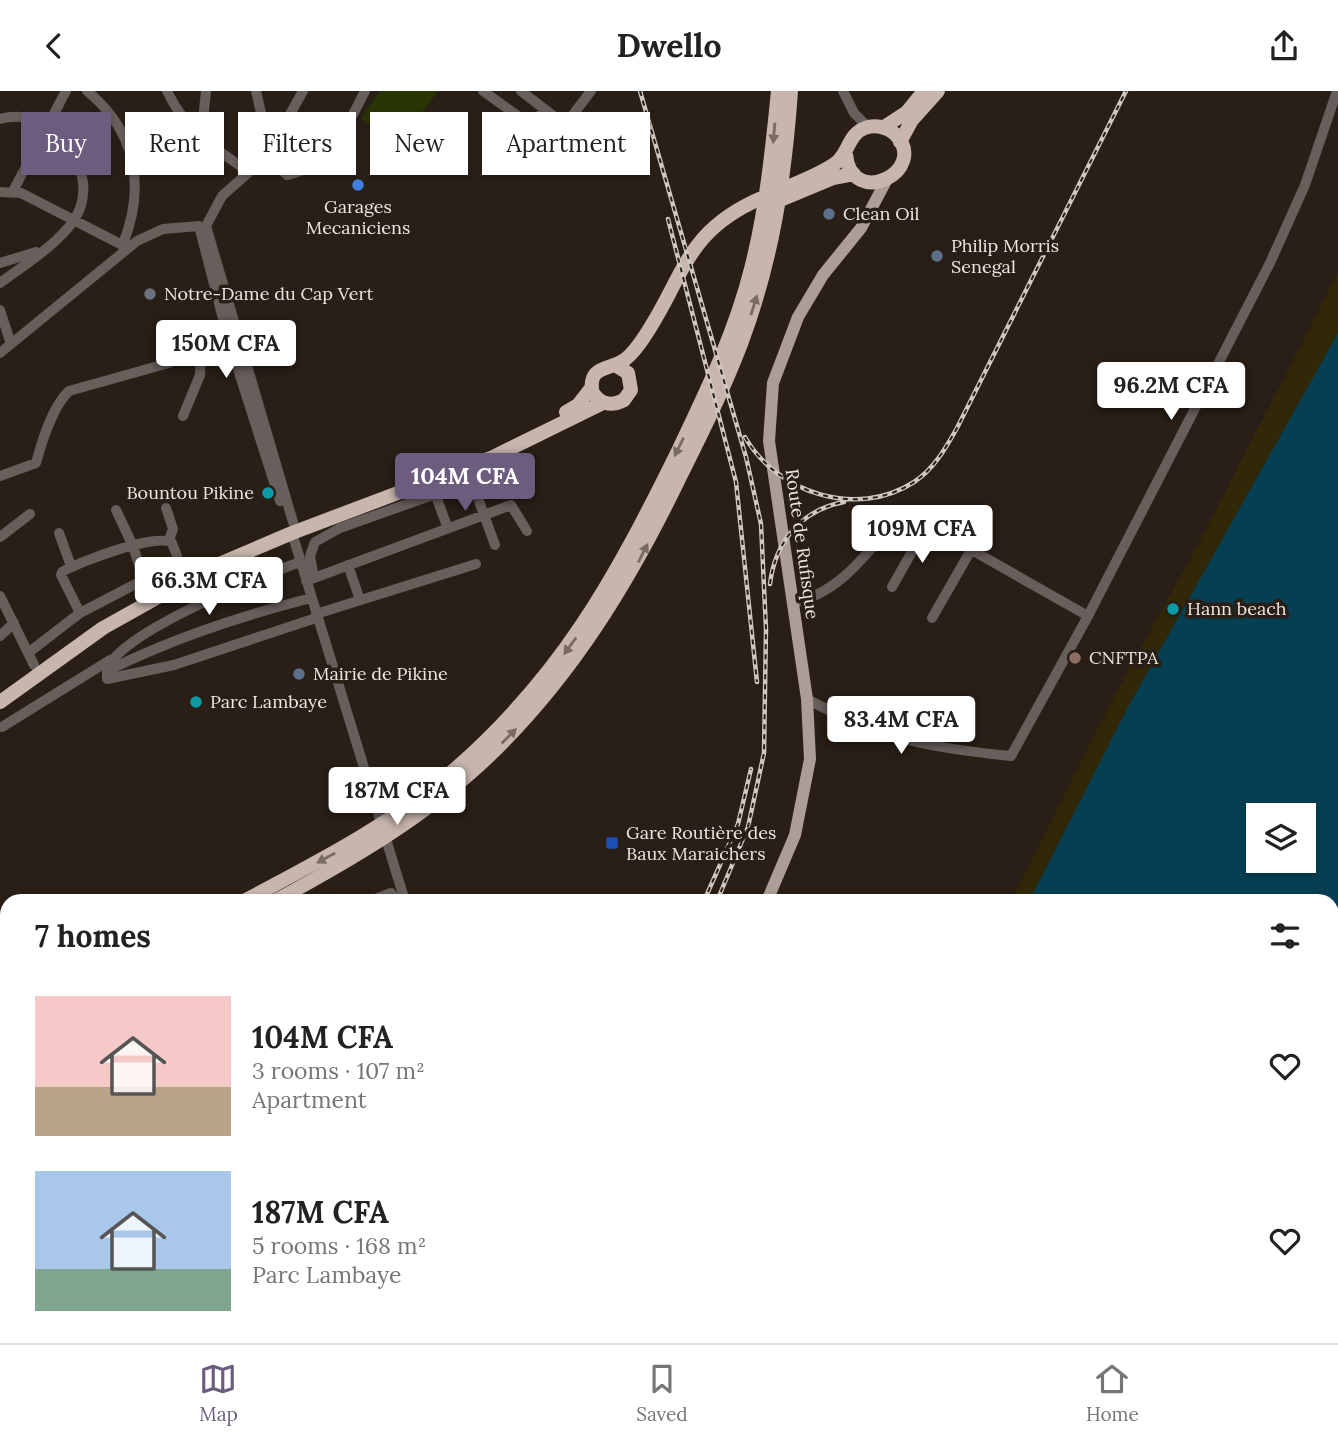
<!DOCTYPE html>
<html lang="en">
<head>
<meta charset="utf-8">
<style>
  body { margin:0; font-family:Lora,serif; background:#f6f6f6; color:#222; height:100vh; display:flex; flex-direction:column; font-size:26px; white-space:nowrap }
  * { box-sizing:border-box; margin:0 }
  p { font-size:23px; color:#767676 }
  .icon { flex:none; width:38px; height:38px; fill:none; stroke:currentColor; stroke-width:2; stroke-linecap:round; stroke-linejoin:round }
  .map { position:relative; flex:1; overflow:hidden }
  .sheet { position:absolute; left:0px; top:803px; width:1339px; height:450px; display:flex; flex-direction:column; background:#fff; border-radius:21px 21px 0 0; box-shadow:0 2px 5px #0004 }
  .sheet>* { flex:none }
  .hud { position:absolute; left:21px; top:21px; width:700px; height:63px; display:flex; gap:14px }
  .fabs { position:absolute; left:1246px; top:712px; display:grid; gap:14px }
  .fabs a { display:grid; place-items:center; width:70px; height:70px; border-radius:0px; background:#fff; box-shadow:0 2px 5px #0004; font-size:35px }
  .price { position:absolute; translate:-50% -60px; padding:0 16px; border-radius:7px; background:#fff; color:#222; font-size:23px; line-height:46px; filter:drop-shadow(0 2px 4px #0008) }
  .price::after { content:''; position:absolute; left:50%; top:42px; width:21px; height:16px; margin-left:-10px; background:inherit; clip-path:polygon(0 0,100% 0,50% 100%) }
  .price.selected { background:#6c5d7e; color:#fff }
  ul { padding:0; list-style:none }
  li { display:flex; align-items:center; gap:21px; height:175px; padding:0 35px }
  li span { display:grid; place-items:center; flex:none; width:196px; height:140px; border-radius:0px; color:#555 }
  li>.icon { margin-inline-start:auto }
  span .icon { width:84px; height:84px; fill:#fffc; stroke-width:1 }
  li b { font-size:30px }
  h2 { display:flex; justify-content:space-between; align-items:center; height:84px; padding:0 35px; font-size:30px }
  .pill { padding:0 24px; border-radius:0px; background:#fff; box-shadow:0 2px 5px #0004; font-size:24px; line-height:63px }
  .pill.selected { background:#6c5d7e; color:#fff }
  header { display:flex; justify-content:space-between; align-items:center; height:91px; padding:0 35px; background:#fff; font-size:32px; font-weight:700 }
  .dock { display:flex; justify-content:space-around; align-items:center; height:98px; border-top:2px solid #e0e0e0; background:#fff; font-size:19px; color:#767676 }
  .dock a { display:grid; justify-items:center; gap:4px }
  .dock .selected { color:#6c5d7e }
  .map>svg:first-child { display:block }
</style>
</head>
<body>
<header><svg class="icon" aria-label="back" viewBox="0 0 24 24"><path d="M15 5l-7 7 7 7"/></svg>Dwello<svg class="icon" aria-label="share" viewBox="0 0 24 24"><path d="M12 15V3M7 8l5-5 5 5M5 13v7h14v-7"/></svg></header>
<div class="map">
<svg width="1338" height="1252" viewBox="0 0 1338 1252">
  <rect width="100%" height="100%" fill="#2a1f16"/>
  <path fill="#293404" d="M 380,0 L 438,0 L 398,55 L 361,27 Z"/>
  <path fill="#302807" d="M 1338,182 L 1338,242 L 1129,614 L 1029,810 L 1011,810 L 1114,606 L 1202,446 Z"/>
  <path fill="#063e52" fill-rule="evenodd" d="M 1338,242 L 1338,1252 L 842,1252 L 844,1246 L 1332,1246 L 1332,810 L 1029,810 L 1129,614 ZM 1258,724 L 1304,724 L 1304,770 L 1258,770 Z"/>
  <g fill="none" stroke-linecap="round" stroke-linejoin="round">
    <path stroke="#675f5c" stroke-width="10" d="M 87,0 C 136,40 146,95 123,153
      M 167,0 C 184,37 212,56 245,78
      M 256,0 L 263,31 L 271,46
      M 483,0 L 525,30 L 534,30 L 545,19
      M 521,0 L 608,67
      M 843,0 L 854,22 L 868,36
      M 0,28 C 53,12 105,83 74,129 C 56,155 24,174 0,192
      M 565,34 L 591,0
      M 201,48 L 206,0
      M 266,66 L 287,84 C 329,75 347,36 365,0
      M 13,100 L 66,0
      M 0,101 L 21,102 L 128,157
      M 199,135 L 228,247 L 280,410
      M 0,172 L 36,161
      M 0,219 L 11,253
      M 0,262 L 137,150 L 163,138 L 199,135
      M 183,325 L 200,284 L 201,260
      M 467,377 L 495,454
      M 0,385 L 36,372 C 42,350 52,316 69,300 L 169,272 L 228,247
      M 434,400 L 447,435
      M 166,417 L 173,438 L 169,449
      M 116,419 L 133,455 L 147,500
      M 293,431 L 206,135 L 222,105 L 266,66 L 303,0
      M 59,442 L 71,475
      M 292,442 L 405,810
      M 0,446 L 30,423
      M 348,474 L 360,509
      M 314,487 L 310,465 L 315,451 L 340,437 L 472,390
      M 306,490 L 511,414 L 527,440
      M 892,496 L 927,434
      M 0,505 L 34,574
      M 311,507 C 240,525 173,547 107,580 L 107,588 L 174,574 L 316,527
      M 792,512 C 843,502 871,456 903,420 L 1088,525
      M 316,523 L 476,473
      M 932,527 L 971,459
      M 0,545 L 14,532
      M 28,562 L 80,522 L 176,472 L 177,465 L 172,452 C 157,441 79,471 62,481 L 61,484 L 80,522
      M 107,580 C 113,544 264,484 300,471
      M 807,608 C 880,648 930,657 1011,665 L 1088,525 L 1270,172 L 1305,94 L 1337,0
      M 2,636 L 110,569
      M 370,810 L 391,802 L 396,810
      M 0,1223 L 7,1212"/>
    <path stroke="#ad9d97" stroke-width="12" d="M 767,810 L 795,744 L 810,668 L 807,608 L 769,350 L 773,292 L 798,226 L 823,184 L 861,137 L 886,90
      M 425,1246 L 435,1252
      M 327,1252 L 337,1246
      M 525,1252 L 529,1246
      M 552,1252 L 554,1246"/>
    <path stroke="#c8b6ae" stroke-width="14" d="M 884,36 L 907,21 L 924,0
      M 900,51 L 912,29 L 938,0
      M 773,112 L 833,87 L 854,83
      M 615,274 L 628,282 L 631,299 L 624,309 C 611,316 599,313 592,300 C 589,276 606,279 621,271 C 629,267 635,259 640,252 C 685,189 681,141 764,106 C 787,95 815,87 836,72 C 849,62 848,43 865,37 C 875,33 887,36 895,43 C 931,79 851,120 846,63
      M 566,321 L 578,314 L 592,296
      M 0,611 L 103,537 L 210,477 L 292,442 L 493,366 L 603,312
      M 244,810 C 315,772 385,737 447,685 C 560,589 614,490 678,360 C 706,301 735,242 751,178 C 766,120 772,60 778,0
      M 275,810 C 351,769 425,726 489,665 C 572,585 629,491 679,388 C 701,344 723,300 741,253 C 772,171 785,87 791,0
      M 0,942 L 7,938
      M 0,957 L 7,953
      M 0,976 L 7,971"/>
    <defs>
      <path id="rail" d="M 640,0 L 746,366 L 761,433 L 766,538 L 764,662 L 748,736 L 717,810
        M 668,128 L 736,391 L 757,591
        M 745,346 C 777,402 857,428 914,391 C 934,378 945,358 957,337 L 1126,0
        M 770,493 C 775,451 801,419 844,411
        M 704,810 L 738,733 L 751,678
        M 483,1252 L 486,1246
        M 497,1252 L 500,1246"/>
    </defs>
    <use href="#rail" stroke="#cfc7c0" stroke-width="4.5"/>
    <use href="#rail" stroke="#2a1f16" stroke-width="2" stroke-dasharray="5" stroke-linecap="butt"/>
  </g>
  <defs><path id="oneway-solid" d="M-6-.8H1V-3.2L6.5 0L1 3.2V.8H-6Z" transform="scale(1.75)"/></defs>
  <g fill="#796a62">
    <use href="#oneway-solid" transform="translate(774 42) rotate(95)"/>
    <use href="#oneway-solid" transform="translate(754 214) rotate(-73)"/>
    <use href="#oneway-solid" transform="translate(679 356) rotate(116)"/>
    <use href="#oneway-solid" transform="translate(643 462) rotate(-63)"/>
    <use href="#oneway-solid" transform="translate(570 555) rotate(126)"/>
    <use href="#oneway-solid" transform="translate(509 645) rotate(-45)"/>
    <use href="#oneway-solid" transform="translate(326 767) rotate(151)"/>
  </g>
  <circle fill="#3f7fe0" stroke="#2a1f16" stroke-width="2.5" cx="358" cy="94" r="7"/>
  <g fill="#5c6f8a" stroke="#2a1f16" stroke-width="2.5">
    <circle cx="829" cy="123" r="7"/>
    <circle cx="937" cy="165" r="7"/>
    <circle cx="299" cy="583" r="7"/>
  </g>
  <circle fill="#6b7280" stroke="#2a1f16" stroke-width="2.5" cx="150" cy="203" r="7"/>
  <g fill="#0f9aa8" stroke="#2a1f16" stroke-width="2.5">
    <circle cx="268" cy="402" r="7"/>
    <circle cx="1173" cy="518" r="7"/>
    <circle cx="196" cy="611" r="7"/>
  </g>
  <circle fill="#8d6e63" stroke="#2a1f16" stroke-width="2.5" cx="1075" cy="567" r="7"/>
  <rect fill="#1a4fb4" stroke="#2a1f16" stroke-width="2.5" x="605" y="745" width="14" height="14" rx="3.5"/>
  <g text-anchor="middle" stroke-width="7" stroke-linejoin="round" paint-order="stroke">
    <g font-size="18" fill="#ede5df" stroke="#2a1f16" text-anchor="start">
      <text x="358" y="122" text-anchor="middle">Garages<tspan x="358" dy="21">Mecaniciens</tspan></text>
      <text x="843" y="129">Clean Oil</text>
      <text x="951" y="161">Philip Morris<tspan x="951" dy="21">Senegal</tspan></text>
      <text x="164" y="209">Notre-Dame du Cap Vert</text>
      <text x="254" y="408" text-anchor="end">Bountou Pikine</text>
      <text x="1187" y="524">Hann beach</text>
      <text x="1089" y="573">CNFTPA</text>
      <text x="313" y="589">Mairie de Pikine</text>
      <text x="210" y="617">Parc Lambaye</text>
      <text x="626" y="748">Gare Routière des<tspan x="626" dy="21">Baux Maraichers</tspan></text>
    </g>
    <g font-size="18" fill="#ede5df" stroke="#2a1f16">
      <text transform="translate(802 453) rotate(82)" y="6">Route de Rufisque</text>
    </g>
  </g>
</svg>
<div class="fabs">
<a><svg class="icon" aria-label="layers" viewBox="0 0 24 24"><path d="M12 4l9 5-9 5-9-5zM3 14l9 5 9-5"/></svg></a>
</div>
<b class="price" style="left:226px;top:289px">150M CFA</b>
<b class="price" style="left:1171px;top:331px">96.2M CFA</b>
<b class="price selected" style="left:465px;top:422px">104M CFA</b>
<b class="price" style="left:922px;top:474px">109M CFA</b>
<b class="price" style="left:209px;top:526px">66.3M CFA</b>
<b class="price" style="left:901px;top:665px">83.4M CFA</b>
<b class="price" style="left:397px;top:736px">187M CFA</b>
<div class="hud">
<a class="pill selected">Buy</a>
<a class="pill">Rent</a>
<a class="pill">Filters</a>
<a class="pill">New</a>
<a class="pill">Apartment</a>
</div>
<section class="sheet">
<h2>7 homes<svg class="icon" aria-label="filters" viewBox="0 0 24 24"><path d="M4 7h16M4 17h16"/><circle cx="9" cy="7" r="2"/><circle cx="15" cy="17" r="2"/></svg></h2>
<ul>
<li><span style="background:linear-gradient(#f6c9c9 65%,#b9a48a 0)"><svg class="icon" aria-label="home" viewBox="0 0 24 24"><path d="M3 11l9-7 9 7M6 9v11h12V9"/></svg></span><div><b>104M CFA</b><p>3 rooms · 107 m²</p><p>Apartment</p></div><svg class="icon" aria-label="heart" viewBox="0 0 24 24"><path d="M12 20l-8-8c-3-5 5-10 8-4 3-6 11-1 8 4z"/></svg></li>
<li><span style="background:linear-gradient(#a9c7e8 70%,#7fa58c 0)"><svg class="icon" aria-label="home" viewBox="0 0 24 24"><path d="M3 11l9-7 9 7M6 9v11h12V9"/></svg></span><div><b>187M CFA</b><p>5 rooms · 168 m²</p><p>Parc Lambaye</p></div><svg class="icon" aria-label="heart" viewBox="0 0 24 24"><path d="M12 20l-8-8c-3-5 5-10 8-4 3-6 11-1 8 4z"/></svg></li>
</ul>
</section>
</div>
<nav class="dock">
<a class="selected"><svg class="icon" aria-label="map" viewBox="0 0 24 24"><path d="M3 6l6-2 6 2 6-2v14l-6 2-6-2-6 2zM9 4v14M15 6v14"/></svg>Map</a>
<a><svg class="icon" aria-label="saved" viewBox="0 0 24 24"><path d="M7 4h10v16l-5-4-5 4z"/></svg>Saved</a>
<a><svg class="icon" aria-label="home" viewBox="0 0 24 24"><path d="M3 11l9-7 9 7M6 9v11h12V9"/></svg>Home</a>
</nav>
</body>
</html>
